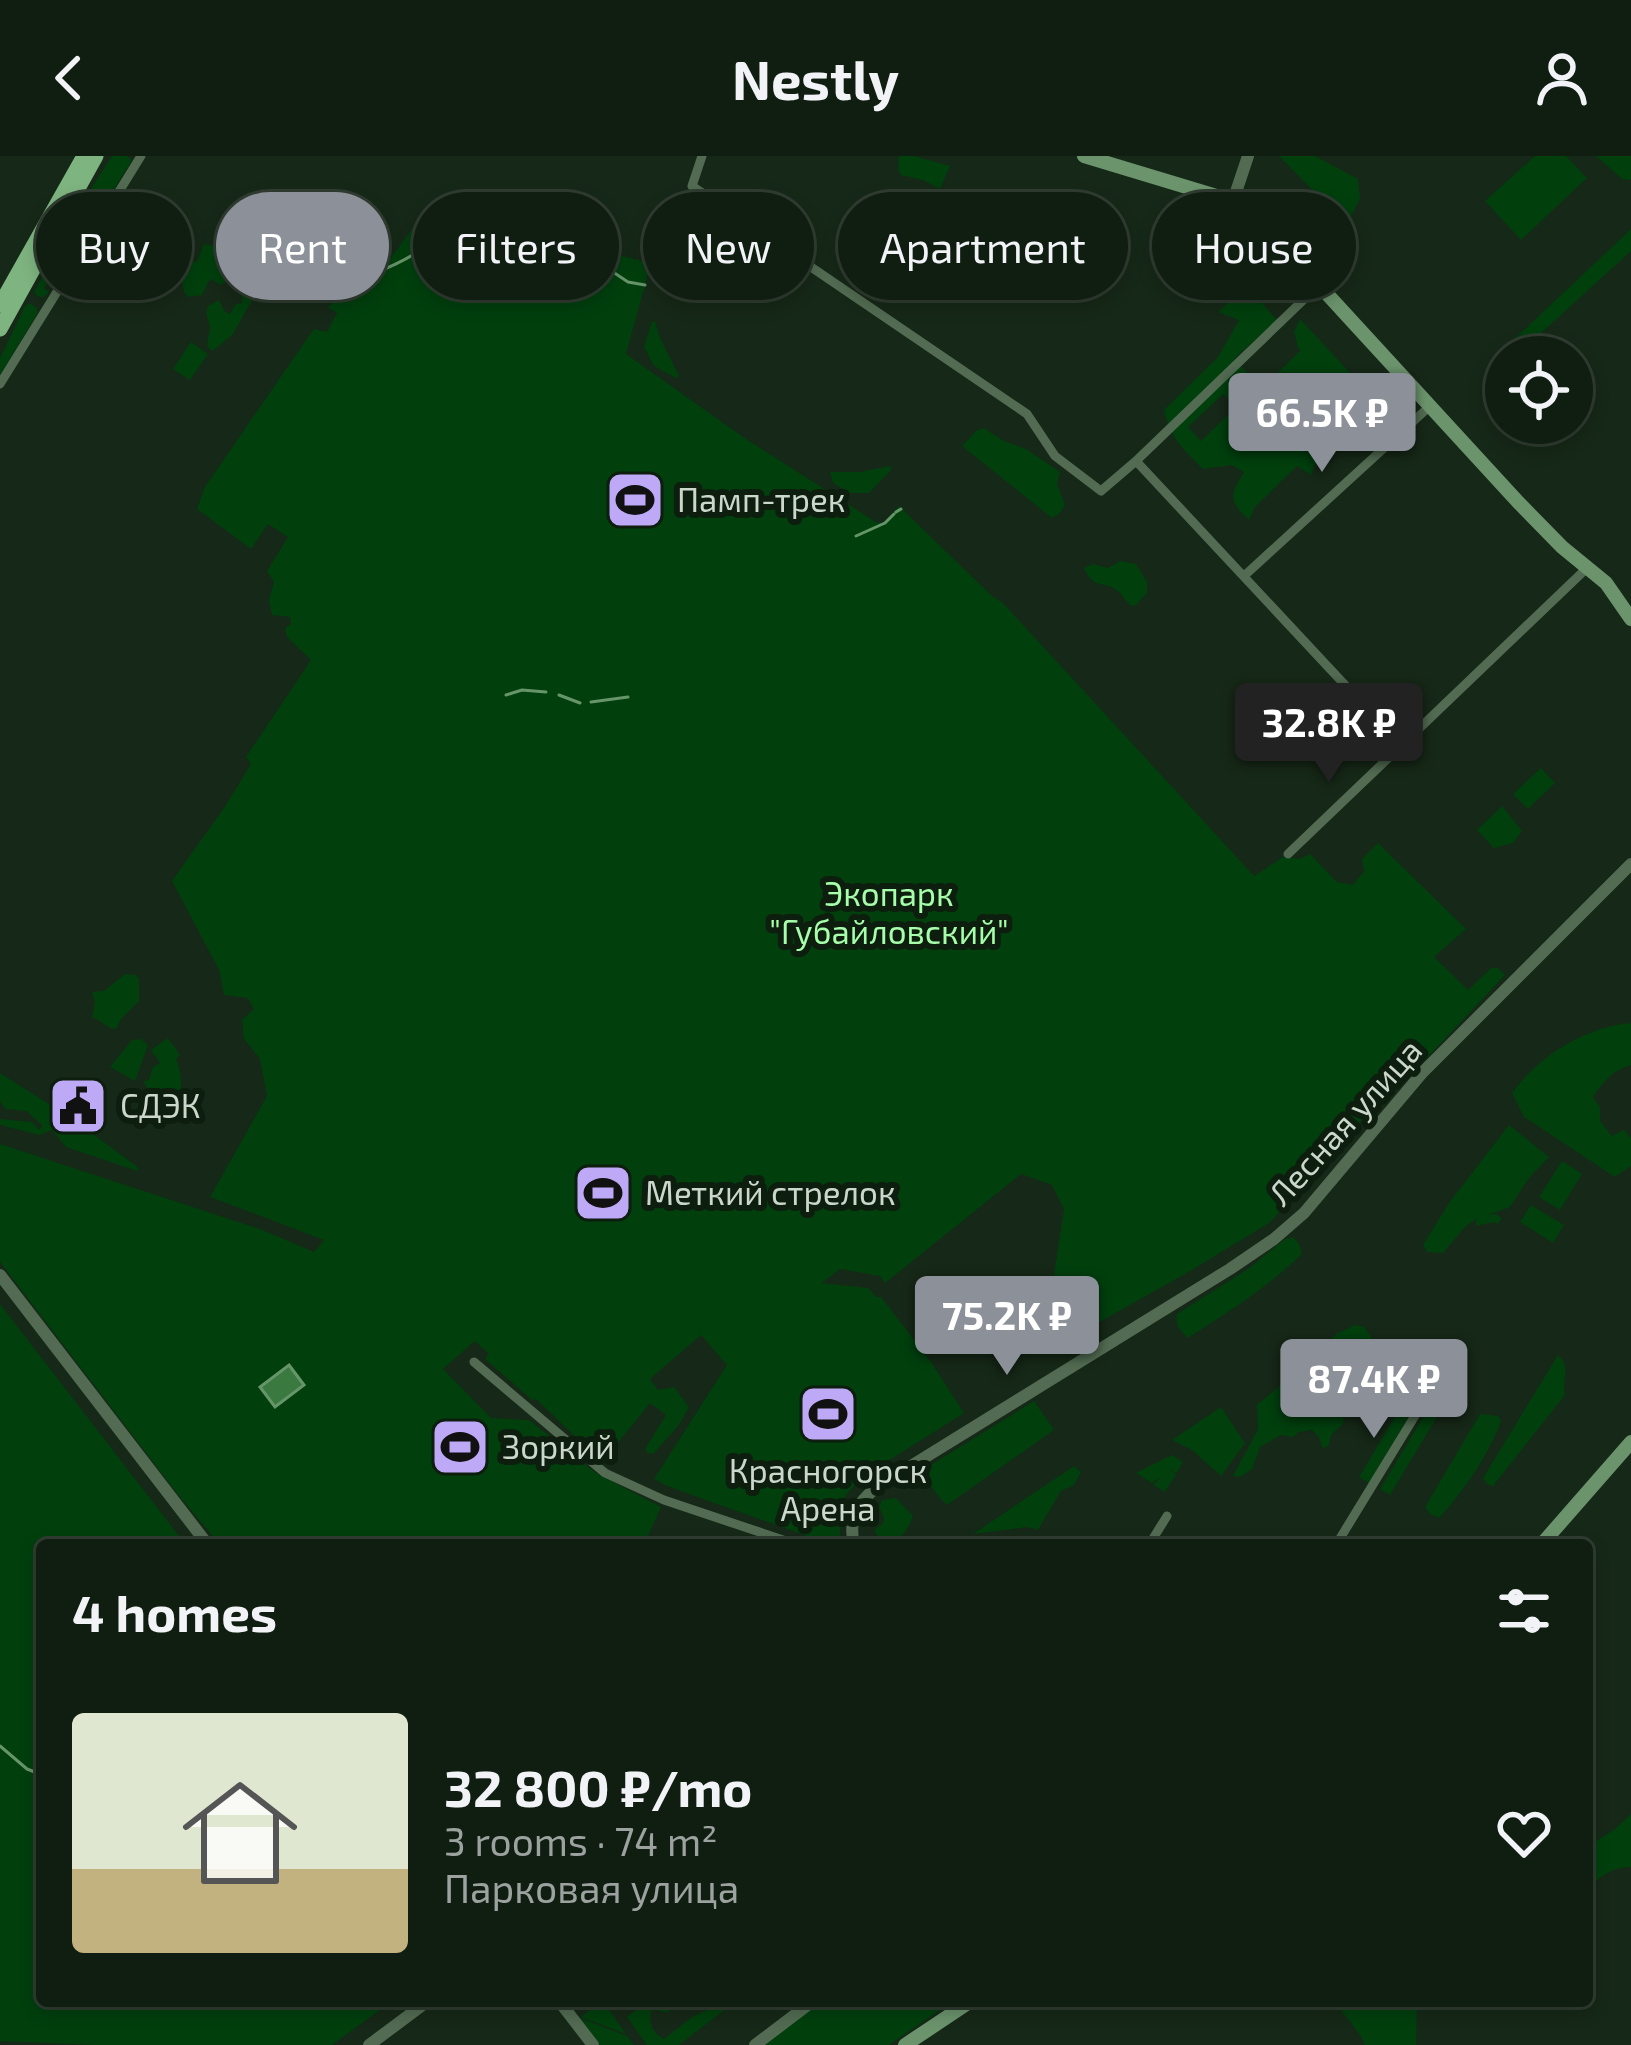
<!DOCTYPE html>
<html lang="en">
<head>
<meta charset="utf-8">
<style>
  body { margin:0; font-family:"Exo 2",sans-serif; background:#19271a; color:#f1f3f6; height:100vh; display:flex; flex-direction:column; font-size:45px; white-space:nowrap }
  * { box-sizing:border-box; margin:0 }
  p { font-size:39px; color:#9ca29f }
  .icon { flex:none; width:66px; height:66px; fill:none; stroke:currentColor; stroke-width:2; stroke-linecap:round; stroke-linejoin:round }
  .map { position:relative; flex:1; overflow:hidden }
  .drawer { position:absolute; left:36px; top:1383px; width:1557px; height:468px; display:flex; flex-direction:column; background:#101e11; border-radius:12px; box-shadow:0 6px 18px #0003,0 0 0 3px #303c31 }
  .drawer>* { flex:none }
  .guide { position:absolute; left:36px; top:36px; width:1560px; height:108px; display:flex; gap:24px }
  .tools { position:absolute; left:1485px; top:180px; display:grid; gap:24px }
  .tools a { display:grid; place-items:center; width:108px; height:108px; border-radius:50%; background:#101e11; box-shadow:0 6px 18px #0003,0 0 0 3px #303c31; font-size:60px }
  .price { position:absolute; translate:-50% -102px; padding:0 27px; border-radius:12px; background:#8c9099; color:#fff; font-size:39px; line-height:78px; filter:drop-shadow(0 3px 6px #0008) }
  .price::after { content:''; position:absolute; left:50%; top:72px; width:36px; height:27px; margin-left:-18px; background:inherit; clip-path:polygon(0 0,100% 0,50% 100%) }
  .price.active { background:#222; color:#fff }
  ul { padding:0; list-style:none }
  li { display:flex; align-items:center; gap:36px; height:300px; padding:0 36px }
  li+li { border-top:3px solid #303c31 }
  li span { display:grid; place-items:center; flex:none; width:336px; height:240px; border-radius:12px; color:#555 }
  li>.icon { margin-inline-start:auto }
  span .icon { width:144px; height:144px; fill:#fffc; stroke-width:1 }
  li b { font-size:51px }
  h2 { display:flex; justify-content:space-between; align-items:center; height:144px; padding:0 36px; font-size:51px }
  .tag { padding:0 42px; border-radius:54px; background:#101e11; box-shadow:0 6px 18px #0003,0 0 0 3px #303c31; font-size:42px; line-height:108px }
  .tag.active { background:#8c9099; color:#fff }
  header { display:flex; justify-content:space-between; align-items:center; height:156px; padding:0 36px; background:#101e11; font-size:54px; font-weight:700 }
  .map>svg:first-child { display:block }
</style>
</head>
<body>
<header><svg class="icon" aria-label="back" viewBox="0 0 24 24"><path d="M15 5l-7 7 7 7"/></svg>Nestly<svg class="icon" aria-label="person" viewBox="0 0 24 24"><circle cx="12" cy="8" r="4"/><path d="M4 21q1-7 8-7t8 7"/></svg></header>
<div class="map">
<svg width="1631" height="1889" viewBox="0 0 1631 1889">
  <rect width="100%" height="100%" fill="#162817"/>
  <path fill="#013f0d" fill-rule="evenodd" d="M 112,0 L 127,0 L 132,4 L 84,81 L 75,80 L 44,132 L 49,136 L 44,141 L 37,140 L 34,136 L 83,45 Z
    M 899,0 L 914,0 L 950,10 L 940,33 L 923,24 L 901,19 L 898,13 Z
    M 1279,0 L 1315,0 L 1358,23 L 1360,42 L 1351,60 L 1341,60 L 1332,54 Z
    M 1535,0 L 1566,0 L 1587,22 L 1521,84 L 1485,45 Z
    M 1596,0 L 1631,0 L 1631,24 L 1622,23 Z
    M 435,49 L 452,68 L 506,81 L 519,72 L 542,76 L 568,87 L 651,107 L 626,198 L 743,281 L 876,366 L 883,367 L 899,350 L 993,441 L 1002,446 L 1254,720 L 1283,701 L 1300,703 L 1310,698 L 1337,726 L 1353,729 L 1364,715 L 1362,703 L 1378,687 L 1466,773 L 1434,801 L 1468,834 L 1491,812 L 1498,812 L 1505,819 L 1425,904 L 1417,899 L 1309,1026 L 1269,1067 L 1192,1114 L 1057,1190 L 1046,1171 L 1064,1053 L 1052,1029 L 1021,1018 L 885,1127 L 880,1120 L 840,1113 L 822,1127 L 868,1132 L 876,1141 L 881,1141 L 931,1206 L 964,1257 L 855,1326 L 856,1329 C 844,1336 840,1353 837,1366 L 840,1372 L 840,1389 L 832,1389 L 667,1330 L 654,1323 L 727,1209 L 701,1179 L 650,1223 L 658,1234 L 674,1231 L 689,1251 L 679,1269 L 654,1297 L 648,1298 L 645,1293 L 666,1259 L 650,1247 L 612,1294 L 601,1301 L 586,1291 L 536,1243 L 532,1244 L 485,1203 L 489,1198 L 475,1185 L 443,1213 L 491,1262 L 529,1264 L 596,1317 L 661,1351 L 644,1389 L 220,1389 L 176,1336 L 0,1106 L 0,988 L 260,1073 L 314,1096 L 324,1084 L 210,1041 L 267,940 L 260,903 L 244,883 L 242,864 L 254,853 L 248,842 L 224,839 L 219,814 L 172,725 L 224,652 L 251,608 L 246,601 L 311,504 L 287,481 L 285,472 L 291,468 L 290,461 L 272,459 L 269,444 L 274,426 L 267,415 L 288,381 L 268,368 L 251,393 L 197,353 L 205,331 L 306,184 L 314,173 L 327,176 L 337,157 L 328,152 L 338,139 C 383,134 402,74 435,49 Z
    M 1631,73 L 1631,95 L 1515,201 L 1506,201 L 1506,209 L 1496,218 L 1488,217 L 1486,212 L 1491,205 Z
    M 950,77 L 969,83 L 973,79 L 980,87 L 965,105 L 952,102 L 937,106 L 932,102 L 941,94 Z
    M 228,85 L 236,93 L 248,95 L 253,99 L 253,105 C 251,107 223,128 221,129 L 210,123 L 202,139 L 188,141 L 184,136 L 179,111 L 197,105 L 204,88 L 216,90 Z
    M 262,112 L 269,114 L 271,120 L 268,125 L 261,128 L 233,178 L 213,195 L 208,192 C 206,184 209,182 210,174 C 210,163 204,161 208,150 L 219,144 L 224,155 L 230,158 L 236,148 L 242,147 L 242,135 L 256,123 Z
    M 1246,129 L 1277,164 L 1234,203 L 1262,232 L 1301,194 L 1298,192 L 1294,176 L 1300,163 L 1377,246 L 1373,261 L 1359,257 L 1322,291 L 1311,319 L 1297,310 L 1255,351 L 1249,364 C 1229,346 1229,339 1244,316 L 1232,309 L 1203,313 C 1182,292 1171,283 1164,254 L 1218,201 L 1239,164 L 1218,156 ZM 1324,223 L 1337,237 L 1301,269 L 1289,255 ZM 1223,238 L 1236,251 L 1201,285 L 1188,271 Z
    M 30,147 L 37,152 L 37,158 L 0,219 L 0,202 L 25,150 Z
    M 655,165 L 660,182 L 679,220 L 676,222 L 654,210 L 644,191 L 652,166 Z
    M 191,186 L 208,198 L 190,224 L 173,213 Z
    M 984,272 L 1002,284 L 1026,293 L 1060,316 L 1057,328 L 1065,349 L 1059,358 L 1052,362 L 962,290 L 976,275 Z
    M 890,310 L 891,314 L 869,337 L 850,337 L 833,327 L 830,316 L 860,316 Z
    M 1120,405 L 1136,408 L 1147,426 L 1147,437 L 1136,449 L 1131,450 C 1126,446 1123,440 1119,436 C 1105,423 1094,436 1084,412 L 1093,408 L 1108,412 Z
    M 1541,612 L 1555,627 L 1528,653 L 1513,638 Z
    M 1502,650 L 1522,675 L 1513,687 L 1494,692 L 1477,674 Z
    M 125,818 L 136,819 L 139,823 L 139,845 L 121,863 L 116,873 C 106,873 102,863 92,862 L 95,846 L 92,836 L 104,835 Z
    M 1627,867 L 1631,868 L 1631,909 C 1613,914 1603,926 1593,941 L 1600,951 L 1600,965 L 1612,980 L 1624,974 L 1631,982 L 1631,1010 L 1615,1021 L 1524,961 L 1512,937 C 1539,900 1581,874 1627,867 Z
    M 168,882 L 180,899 L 176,903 C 184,921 179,935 184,954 C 169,953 150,939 143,925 L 149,924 L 153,911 L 160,907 L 151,894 Z
    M 141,883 L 148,889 L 135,925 L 110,911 L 132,884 Z
    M 0,917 L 74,964 L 139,1012 L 137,1015 L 66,991 L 52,974 L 39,979 L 0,969 L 0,963 L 32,966 L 39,974 L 42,969 L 26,955 L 5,953 L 0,945 Z
    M 1509,969 L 1549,1001 L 1529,1022 L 1510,1051 L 1488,1059 L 1496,1058 L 1502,1062 L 1498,1068 L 1494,1066 L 1476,1070 L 1476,1063 L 1465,1071 L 1443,1097 L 1427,1096 L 1423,1089 L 1449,1047 Z
    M 1562,1005 L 1582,1018 L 1560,1054 L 1539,1041 Z
    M 1531,1049 L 1564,1069 L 1553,1087 L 1520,1066 Z
    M 1293,1081 L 1299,1088 L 1302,1098 C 1267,1132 1228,1156 1188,1182 C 1180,1175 1175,1169 1177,1158 L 1248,1113 L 1285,1083 Z
    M 0,1148 L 186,1389 L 42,1389 L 42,1845 L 392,1845 L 332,1889 L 95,1889 L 0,1885 Z
    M 1355,1169 L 1364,1171 L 1384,1200 L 1370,1213 L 1361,1239 L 1345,1256 L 1343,1268 L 1331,1279 L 1329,1289 L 1323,1293 L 1318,1280 L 1312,1274 L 1299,1276 L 1293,1281 L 1281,1279 L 1260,1291 L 1252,1313 L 1240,1321 L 1233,1320 L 1258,1273 L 1257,1249 L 1296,1216 L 1300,1207 L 1310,1205 L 1336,1178 Z
    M 1558,1199 C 1572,1211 1561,1225 1565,1239 L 1493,1330 L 1487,1328 L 1483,1322 Z
    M 1424,1212 L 1434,1218 L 1369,1327 L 1359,1321 Z
    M 1445,1225 L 1455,1231 L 1390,1339 L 1380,1333 Z
    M 1034,1245 L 1054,1274 L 947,1349 C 936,1339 926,1326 926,1312 Z
    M 1221,1251 L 1245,1287 L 1221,1320 L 1192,1294 L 1172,1284 Z
    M 1480,1258 L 1498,1260 L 1501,1265 C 1489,1299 1463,1336 1439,1362 L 1430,1358 L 1425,1351 Z
    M 1172,1299 L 1183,1306 L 1177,1317 L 1169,1314 L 1176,1318 L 1165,1336 L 1153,1329 L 1162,1320 L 1152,1327 L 1136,1317 Z
    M 1074,1310 L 1081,1316 L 1074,1329 L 1061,1335 L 1038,1374 L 1027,1371 L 973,1378 Z
    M 896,1342 L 913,1360 C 908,1374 899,1389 883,1389 L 874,1374 L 883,1367 L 884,1362 L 879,1351 L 882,1344 Z
    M 1631,1658 L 1631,1711 C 1611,1711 1602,1720 1587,1733 L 1587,1691 L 1615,1673 Z
    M 601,1845 L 603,1845 L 626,1878 L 581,1861 Z
    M 647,1845 L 674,1845 L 668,1857 L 652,1853 C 648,1867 652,1877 664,1883 L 692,1861 L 709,1853 L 715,1845 L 736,1845 L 679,1889 L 647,1889 L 627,1861 Z
    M 821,1845 L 953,1845 L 889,1889 L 763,1889 Z
    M 1334,1845 L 1415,1845 L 1417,1853 L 1416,1889 L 1365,1889 C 1358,1872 1344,1860 1334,1845 Z
    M 580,1862 L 627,1880 L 634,1889 L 600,1889 Z"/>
  <path fill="#3a793f" stroke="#669569" stroke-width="3" d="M 289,1209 L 304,1229 L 275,1251 L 260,1231 Z"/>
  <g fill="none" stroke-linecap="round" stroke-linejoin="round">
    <path stroke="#669569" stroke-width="3" d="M 565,104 L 592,115 L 613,116 L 628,126 L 645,129
      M 365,119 C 379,117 414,101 424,90 C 430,83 434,74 443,69 C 455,63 492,75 507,78 C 520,80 531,70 544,78 C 552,82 557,91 563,99
      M 896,356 L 901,353
      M 856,380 L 885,367 L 894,358
      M 506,539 L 522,534 L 546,536
      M 559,539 L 580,547
      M 591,546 L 628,541
      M 0,1590 L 27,1613 L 40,1618"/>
    <path stroke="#526b52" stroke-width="9" d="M 702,0 L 692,30 L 1027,258 L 1055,300 L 1101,335 L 1136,305 L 1401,589
      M 0,228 L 141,0
      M 1136,305 L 1320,128
      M 1244,420 L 1430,250
      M 1288,698 L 1588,411
      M 474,1206 L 605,1317 L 664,1344 L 798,1389
      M 1149,1389 L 1167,1360
      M 1336,1389 L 1449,1204"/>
    <path stroke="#526b52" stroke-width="12" d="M 1233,45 L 1248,0
      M 0,1119 L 208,1389
      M 854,1389 C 848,1363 857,1347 877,1331 L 1230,1113 L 1274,1083 L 1304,1057 L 1423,916 L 1631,708
      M 559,1845 L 593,1889
      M 369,1889 L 428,1845
      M 755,1889 L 813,1845"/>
    <path stroke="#6b946c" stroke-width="14" d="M 1084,0 L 1233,45 L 1250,54 L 1518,346 L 1562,391 L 1606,427 L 1631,463
      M 1541,1389 L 1631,1286
      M 905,1889 L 971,1845"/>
    <path stroke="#7eb480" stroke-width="15" d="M 0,149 L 84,0
      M 0,173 L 96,0"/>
  </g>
  <defs>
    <symbol id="stadium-square" viewBox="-11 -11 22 22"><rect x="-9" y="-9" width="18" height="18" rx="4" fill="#bda9f5" stroke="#0d1e0e"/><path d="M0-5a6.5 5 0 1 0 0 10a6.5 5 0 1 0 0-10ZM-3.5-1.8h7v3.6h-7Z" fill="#111"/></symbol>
    <symbol id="civic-square" viewBox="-11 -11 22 22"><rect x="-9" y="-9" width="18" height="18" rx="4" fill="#bda9f5" stroke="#0d1e0e"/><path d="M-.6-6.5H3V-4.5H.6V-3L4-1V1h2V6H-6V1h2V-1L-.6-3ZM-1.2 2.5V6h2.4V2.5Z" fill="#111"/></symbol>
  </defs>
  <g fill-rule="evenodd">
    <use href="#stadium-square" x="602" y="311" width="66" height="66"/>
    <use href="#civic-square" x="45" y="917" width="66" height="66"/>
    <use href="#stadium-square" x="570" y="1004" width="66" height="66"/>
    <use href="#stadium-square" x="795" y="1225" width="66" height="66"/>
    <use href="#stadium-square" x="427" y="1258" width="66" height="66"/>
  </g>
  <g text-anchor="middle" stroke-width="12" stroke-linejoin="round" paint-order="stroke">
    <g font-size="33" fill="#ccd7cc" stroke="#0d1e0e" text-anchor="start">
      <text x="677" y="356">Памп-трек</text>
      <text x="120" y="962">СДЭК</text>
      <text x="645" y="1049">Меткий стрелок</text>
      <text x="502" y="1303">Зоркий</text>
      <text x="828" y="1327" text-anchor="middle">Красногорск<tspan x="828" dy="38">Арена</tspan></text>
    </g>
    <g font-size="33" fill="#a6fdaa" stroke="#0d1e0e">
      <text x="889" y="750">Экопарк<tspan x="889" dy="38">"Губайловский"</tspan></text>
    </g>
    <g font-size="33" fill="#ccd7cc" stroke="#0d1e0e">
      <text transform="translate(1345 966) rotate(-48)" y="12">Лесная улица</text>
    </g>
  </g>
</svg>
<div class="tools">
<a><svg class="icon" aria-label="locate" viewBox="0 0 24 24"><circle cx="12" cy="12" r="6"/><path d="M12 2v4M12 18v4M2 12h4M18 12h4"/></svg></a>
</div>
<b class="price" style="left:1322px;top:319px">66.5K ₽</b>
<b class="price active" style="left:1329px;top:629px">32.8K ₽</b>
<b class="price" style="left:1007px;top:1222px">75.2K ₽</b>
<b class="price" style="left:1374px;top:1285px">87.4K ₽</b>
<div class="guide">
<a class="tag">Buy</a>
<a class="tag active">Rent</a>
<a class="tag">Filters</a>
<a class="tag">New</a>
<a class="tag">Apartment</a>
<a class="tag">House</a>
</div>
<section class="drawer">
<h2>4 homes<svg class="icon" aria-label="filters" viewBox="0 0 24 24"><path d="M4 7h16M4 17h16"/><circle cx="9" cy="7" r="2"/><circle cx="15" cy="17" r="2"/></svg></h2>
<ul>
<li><span style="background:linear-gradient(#dfe7d0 65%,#c2b280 0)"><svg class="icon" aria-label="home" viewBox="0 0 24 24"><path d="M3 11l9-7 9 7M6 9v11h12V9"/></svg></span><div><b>32 800 ₽/mo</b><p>3 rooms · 74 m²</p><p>Парковая улица</p></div><svg class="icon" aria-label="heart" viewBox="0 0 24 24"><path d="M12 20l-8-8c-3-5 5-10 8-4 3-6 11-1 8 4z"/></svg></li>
</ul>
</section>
</div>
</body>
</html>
